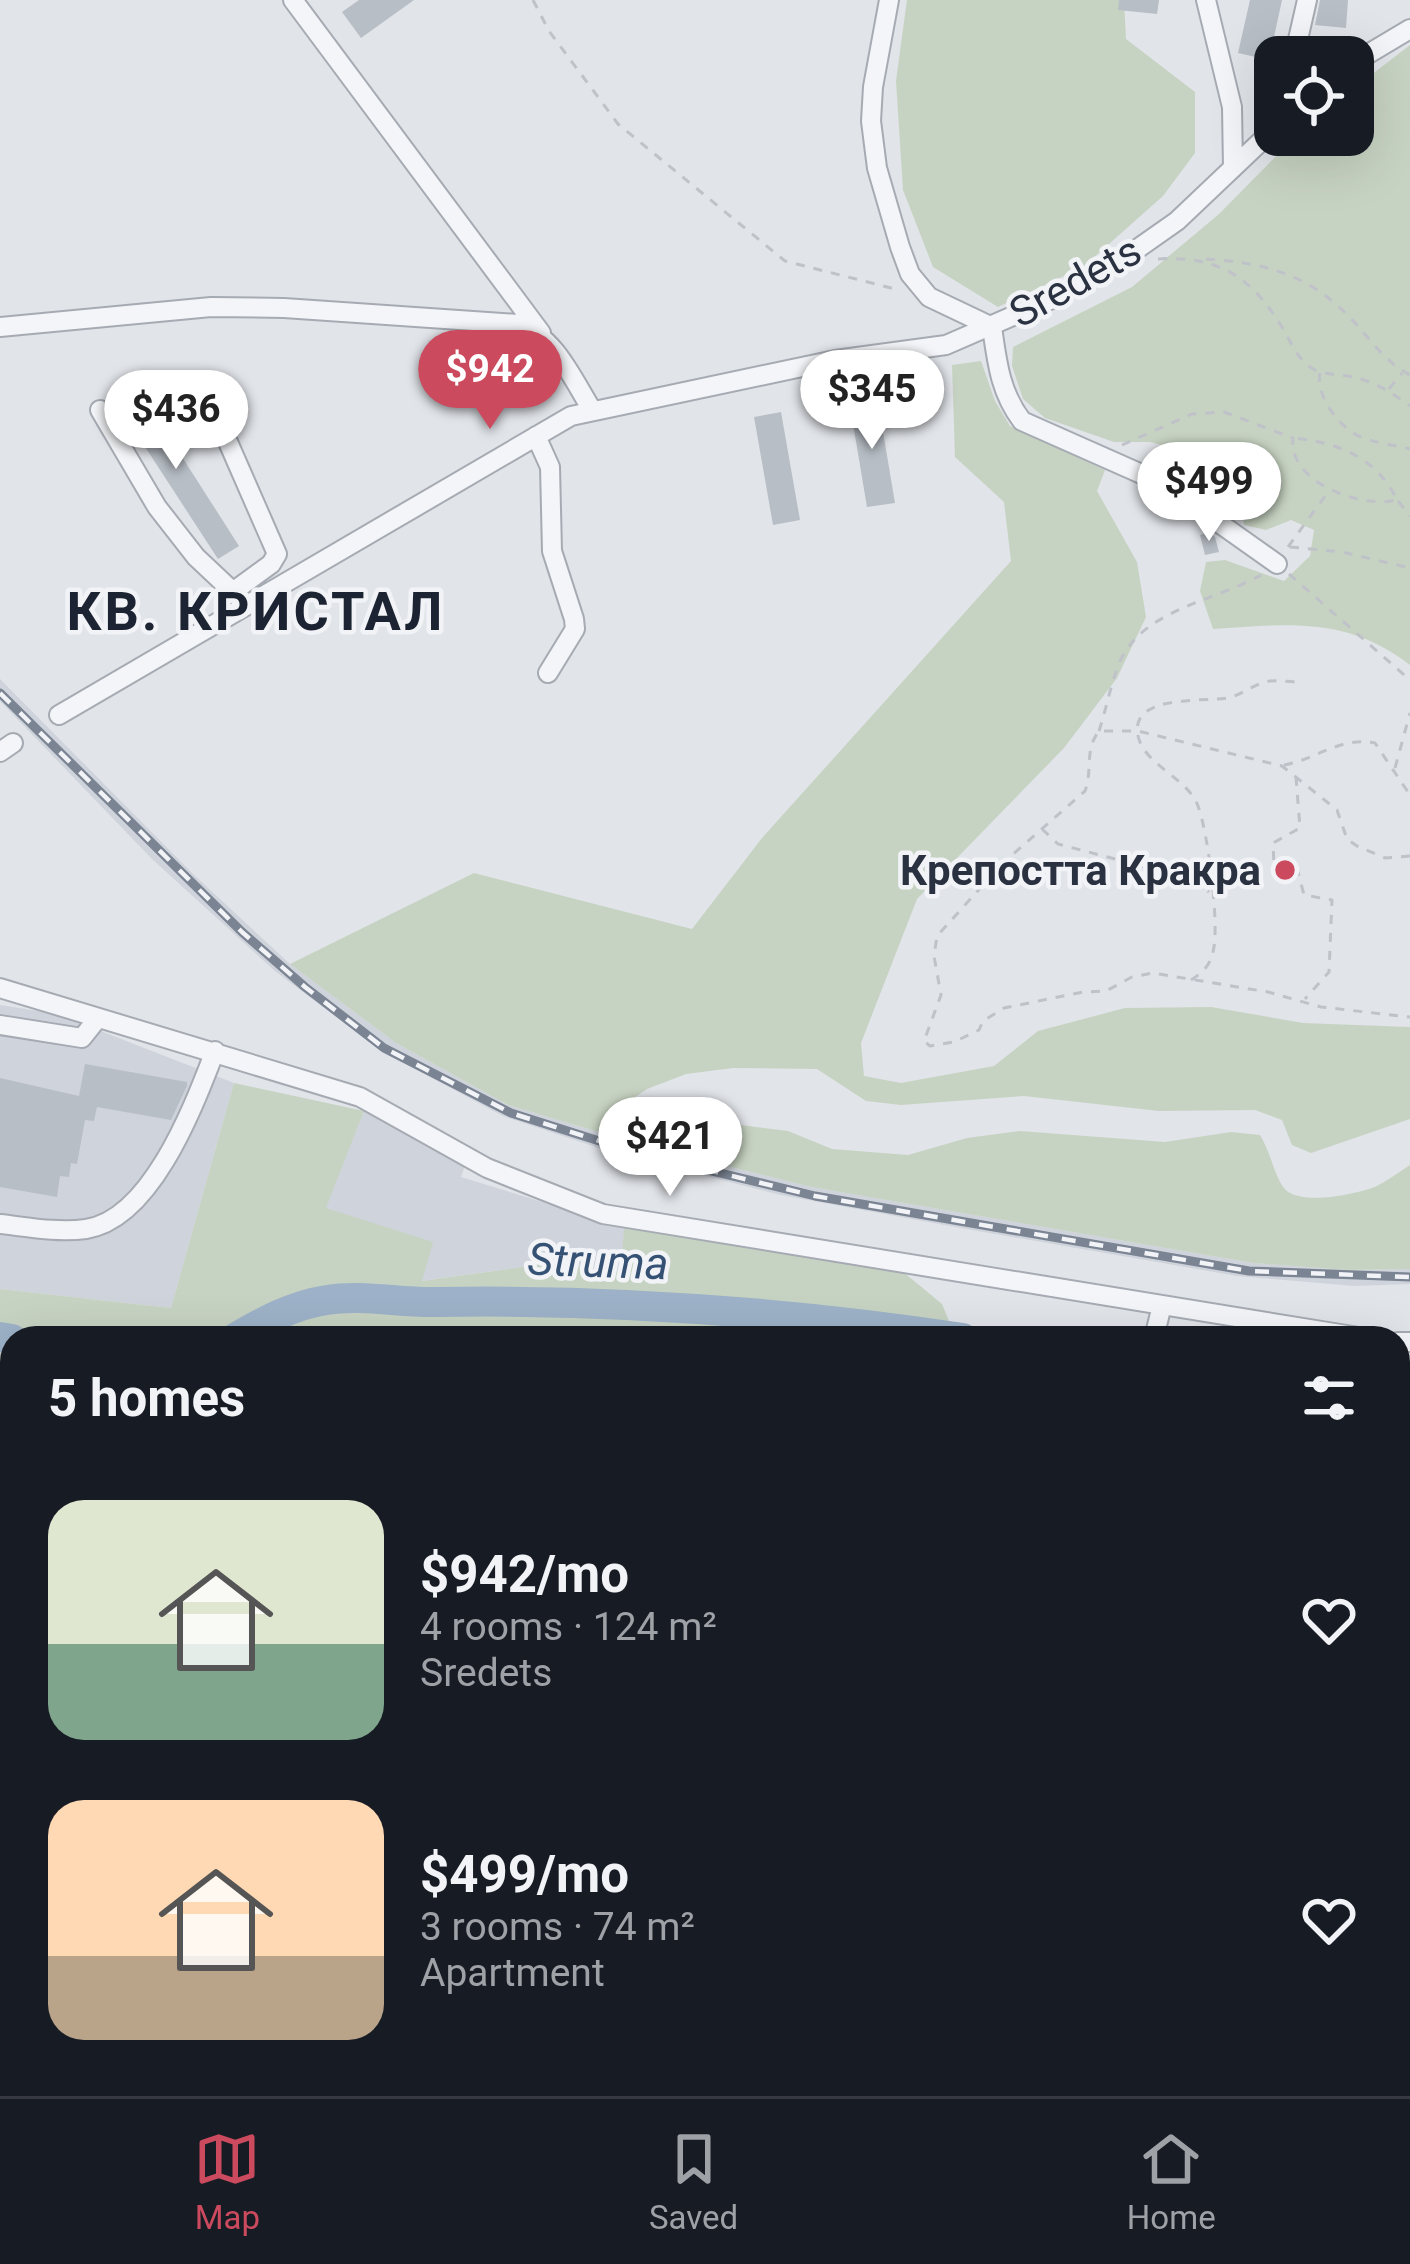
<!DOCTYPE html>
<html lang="en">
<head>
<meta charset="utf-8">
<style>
  body { margin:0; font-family:Roboto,sans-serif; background:#20242c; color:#f1f3f6; height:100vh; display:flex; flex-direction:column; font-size:45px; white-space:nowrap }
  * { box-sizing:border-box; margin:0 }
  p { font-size:39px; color:#9ea1a6 }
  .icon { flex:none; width:66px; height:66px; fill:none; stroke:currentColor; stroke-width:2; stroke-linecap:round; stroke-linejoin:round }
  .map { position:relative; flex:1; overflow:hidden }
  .panel { position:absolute; left:0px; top:1326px; width:1410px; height:771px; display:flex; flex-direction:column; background:#171b24; border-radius:36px 36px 0 0; box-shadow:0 12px 48px #0002 }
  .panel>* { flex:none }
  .tools { position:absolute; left:1254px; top:36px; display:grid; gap:24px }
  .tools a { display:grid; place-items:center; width:120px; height:120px; border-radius:24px; background:#171b24; box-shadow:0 12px 48px #0002; font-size:60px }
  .price { position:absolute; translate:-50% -102px; padding:0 27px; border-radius:42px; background:#fff; color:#222; font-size:39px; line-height:78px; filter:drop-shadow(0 3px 6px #0008) }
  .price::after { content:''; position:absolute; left:50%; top:72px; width:36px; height:27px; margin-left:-18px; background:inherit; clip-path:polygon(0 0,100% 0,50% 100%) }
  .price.selected { background:#cb4a5e; color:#fff }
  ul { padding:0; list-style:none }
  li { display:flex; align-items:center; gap:36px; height:300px; padding:0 48px }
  li span { display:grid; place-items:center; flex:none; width:336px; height:240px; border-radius:36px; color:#555 }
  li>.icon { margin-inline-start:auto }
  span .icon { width:144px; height:144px; fill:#fffc; stroke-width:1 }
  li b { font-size:51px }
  h2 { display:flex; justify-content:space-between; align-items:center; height:144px; padding:0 48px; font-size:51px }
  .tabs { display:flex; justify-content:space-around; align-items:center; height:168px; border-top:3px solid #363941; background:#171b24; font-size:33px; color:#9ea1a6 }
  .tabs a { display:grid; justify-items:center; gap:6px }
  .tabs .selected { color:#cb4a5e }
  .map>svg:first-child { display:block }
</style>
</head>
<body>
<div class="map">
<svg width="1410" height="2096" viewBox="0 0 1410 2096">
  <rect width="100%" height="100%" fill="#e1e4e9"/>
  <path fill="#cfd3db" d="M 0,679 L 194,875 L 290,964 L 396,1043 L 508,1105 L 642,1145 L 811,1187 L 1253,1263 L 1347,1270 L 1410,1269 L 1410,1284 L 1354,1286 L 1237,1276 L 961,1228 L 781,1195 L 611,1152 L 503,1116 L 380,1050 L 275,971 L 152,859 L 0,701 Z
    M 0,1005 L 57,1014 L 234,1083 L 171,1308 L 0,1289 Z
    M 364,1111 L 465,1165 L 461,1177 L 624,1227 L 622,1270 L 544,1264 L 421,1281 L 325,1208 Z"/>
  <path fill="#c7d3c2" d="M 907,0 L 1124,0 L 1126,39 L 1195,92 L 1195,153 L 1163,196 L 1083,267 L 998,307 L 933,267 L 903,190 L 896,81 Z
    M 1410,45 L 1410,665 C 1347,616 1288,624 1213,629 L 1200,591 L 1206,562 L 1225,560 L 1284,581 L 1310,556 L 1314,530 L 1291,520 L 1266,530 L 1244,525 L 1242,512 L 1261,470 L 1244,462 L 1210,465 L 1181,450 L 1150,442 L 1114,442 L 1045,418 L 1023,399 L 1012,366 L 1013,347 L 1132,287 L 1219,214 L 1297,135 L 1353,135 L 1353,89 Z
    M 981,361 L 995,401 L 1010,426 L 1105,470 L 1097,491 L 1137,562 L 1146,617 L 1117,678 L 1064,748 L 917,899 L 861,1043 L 864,1076 L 901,1083 L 994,1066 L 1038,1031 L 1125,1008 L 1211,1007 L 1303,1023 L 1410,1027 L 1410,1119 L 1311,1153 L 1292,1145 L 1282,1120 L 1255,1110 L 1159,1111 L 1024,1096 L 901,1105 L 866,1101 L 817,1069 L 733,1068 L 686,1074 L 647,1089 L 625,1104 L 647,1113 L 788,1131 L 832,1149 L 908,1155 L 967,1138 L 1020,1131 L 1165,1142 L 1231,1132 L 1260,1135 C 1270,1151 1275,1177 1284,1188 C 1298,1207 1358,1194 1377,1186 C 1388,1180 1399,1172 1410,1165 L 1410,1269 L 1347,1270 L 1253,1263 L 811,1187 L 642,1145 L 508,1105 L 396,1043 L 290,964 L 474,873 L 692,929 L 762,838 L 1011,561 L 1004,502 L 955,457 L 952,365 Z
    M 234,1083 L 364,1111 L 326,1208 L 433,1242 L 422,1281 L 544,1264 L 621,1270 L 624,1227 L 902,1271 L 942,1304 L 956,1338 L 12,1338 L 12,1374 L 0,1374 L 0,1289 L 171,1308 Z
    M 12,1462 L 12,2085 L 126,2085 L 132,2096 L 0,2096 L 0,1463 Z
    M 1398,1493 L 1410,1494 L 1410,1876 L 1398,1875 Z"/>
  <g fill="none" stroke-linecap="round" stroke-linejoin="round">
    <path stroke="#9db2c8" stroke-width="4.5" d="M 869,1324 L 871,1338
      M 1053,2085 L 1053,2096"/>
    <path stroke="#9db2c8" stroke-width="30" d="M 0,1337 L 12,1339
      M 235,1338 C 264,1321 293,1305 327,1300 C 362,1294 400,1303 436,1302 C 612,1299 789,1312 963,1338
      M 1398,1388 L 1410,1390"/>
  </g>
  <path fill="#b8bec6" d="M 359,0 L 414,0 L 361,38 L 342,12 Z
    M 1119,0 L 1159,0 L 1157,14 L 1118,10 Z
    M 1250,0 L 1282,0 L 1269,60 L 1238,53 Z
    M 1320,0 L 1348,0 L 1346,28 L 1315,25 Z
    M 136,385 L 239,546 L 218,559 L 114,399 Z
    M 877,396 L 895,503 L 867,507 L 849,400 Z
    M 781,412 L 800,520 L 773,525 L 754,417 Z
    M 1209,532 L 1215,537 L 1219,552 L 1205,555 L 1200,535 Z
    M 85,1064 L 187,1082 L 187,1086 L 171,1120 L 97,1107 L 94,1121 L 85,1120 L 77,1164 L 71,1163 L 69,1177 L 60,1176 L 57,1197 L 0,1187 L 0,1078 L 79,1096 Z"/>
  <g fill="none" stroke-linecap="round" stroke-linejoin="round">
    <defs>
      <path id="minor" d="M 293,0 L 541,333
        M 889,0 L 873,87 L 871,121 L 877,168 L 900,247 L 910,274 L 929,297 L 992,327
        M 1206,0 L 1232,107 L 1233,168
        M 1294,57 L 1307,0
        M 1353,63 L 1410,29
        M 0,327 L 211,307 L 284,308 L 518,324 C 555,337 572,378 592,410
        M 992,327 C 997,362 1000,392 1022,421 L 1164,484 L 1277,564
        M 100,410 L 157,507 L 196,557 L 247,605
        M 536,436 L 550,467 L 552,551 L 574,619 L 575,629 L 548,673
        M 228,442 L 277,554 L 271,564 L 234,591
        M 59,715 L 571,416 L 835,360 L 946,345 L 1052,299 L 1120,261 L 1177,221 L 1275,128
        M 0,752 L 13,743
        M 0,988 L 360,1097 L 487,1168 L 603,1214 L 1365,1338
        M 0,1025 L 82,1038 L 98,1018
        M 0,1224 C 27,1227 58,1233 86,1229 C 152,1219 194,1105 215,1051
        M 1154,1338 L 1162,1305
        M 1398,1342 L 1410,1342
        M 1111,2096 L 1112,2085"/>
      <path id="highway" d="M 0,1386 L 12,1386
        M 0,1416 L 12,1416
        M 1398,1432 L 1410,1433
        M 1398,1461 L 1410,1462"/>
    </defs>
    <use href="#minor" stroke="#a6abb3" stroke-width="22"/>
    <use href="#highway" stroke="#8992a0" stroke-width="32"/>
    <path stroke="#bfc2c8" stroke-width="3" stroke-dasharray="9 9" stroke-linecap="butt" d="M 533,0 L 549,31 L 618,124 L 785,261 L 899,290
      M 1158,259 C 1222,255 1255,280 1286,334 C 1293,347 1300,362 1315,370 C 1325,375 1341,374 1352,377 C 1374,381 1392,393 1410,406
      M 1206,259 C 1269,263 1313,276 1356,324 C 1372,342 1388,364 1410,375
      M 1320,373 C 1315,395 1340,429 1361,437 C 1375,443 1394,445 1410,449
      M 1389,389 L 1402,373
      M 1122,445 L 1192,414 L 1224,412 L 1293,438 C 1288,483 1362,509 1397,500 C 1377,458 1338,442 1293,438
      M 1398,501 L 1410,516
      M 1288,547 L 1328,492
      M 1290,547 L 1342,552 L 1410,568
      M 1289,574 L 1410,680
      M 1099,731 C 1106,710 1110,687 1118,666 C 1140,609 1214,602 1261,575
      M 1284,765 C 1317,759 1341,736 1375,743 L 1410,795
      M 1395,768 L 1410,713
      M 1296,777 L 1300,828 L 1273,843 L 1274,866 L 1280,871 L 1298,872 L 1304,895 L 1332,900 L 1329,972 L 1305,999
      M 1042,829 L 1058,844 L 1191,879 L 1209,892
      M 1410,856 L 1385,858 L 1357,846 L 1347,839 L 1337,810 L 1282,766 L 1138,731 L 1099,731 C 1084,750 1093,770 1085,791 L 1003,863 L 937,936 L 934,956 L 941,995 L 924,1041 L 930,1046 L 954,1042 L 979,1030 L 983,1021 L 1004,1008 L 1083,992 L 1106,991 L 1132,977 L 1153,973 L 1268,992 L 1321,1007 L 1410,1017
      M 1191,980 C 1202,973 1210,966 1213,952 C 1220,926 1208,832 1198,806 C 1187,777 1145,766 1138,736 C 1129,694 1203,702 1227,698 C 1243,695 1254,683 1270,681 C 1278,680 1289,682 1298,682"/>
    <use href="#minor" stroke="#f4f5f8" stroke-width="18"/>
    <use href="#highway" stroke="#fff" stroke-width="27"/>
    <defs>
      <path id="rail" d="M 0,693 L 242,932 L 305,987 L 384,1048 L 511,1113 L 637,1153 L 815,1196 L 1249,1271 L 1410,1277"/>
    </defs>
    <use href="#rail" stroke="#7b8493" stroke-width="9"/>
    <use href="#rail" stroke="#f1f3f7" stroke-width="4.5" stroke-dasharray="14" stroke-linecap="butt"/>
  </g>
  <circle fill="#cb4a5e" stroke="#f1f3f7" stroke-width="4.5" cx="1285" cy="870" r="12"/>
  <g text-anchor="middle" stroke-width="9" stroke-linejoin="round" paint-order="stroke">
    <g font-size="42" fill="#2a3241" stroke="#f1f3f7">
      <text transform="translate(1075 281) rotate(-29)" y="15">Sredets</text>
    </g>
    <g font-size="42" font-weight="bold" fill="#2a3241" stroke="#f1f3f7" text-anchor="end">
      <text x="1261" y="885">Крепостта Кракра</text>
    </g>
    <g font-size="45" font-style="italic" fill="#355174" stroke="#f1f3f7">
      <text transform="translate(598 1261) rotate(2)" y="16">Struma</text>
    </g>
    <g font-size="54" font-weight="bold" letter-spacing="3" fill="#1c2332" stroke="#f1f3f7">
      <text x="256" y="630">КВ. КРИСТАЛ</text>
    </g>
  </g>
</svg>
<div class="tools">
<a><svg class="icon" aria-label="locate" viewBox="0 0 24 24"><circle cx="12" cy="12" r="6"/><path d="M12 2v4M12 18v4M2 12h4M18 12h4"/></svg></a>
</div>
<b class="price selected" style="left:490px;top:432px">$942</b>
<b class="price" style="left:872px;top:452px">$345</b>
<b class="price" style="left:176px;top:472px">$436</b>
<b class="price" style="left:1209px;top:544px">$499</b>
<b class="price" style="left:670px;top:1199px">$421</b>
<section class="panel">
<h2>5 homes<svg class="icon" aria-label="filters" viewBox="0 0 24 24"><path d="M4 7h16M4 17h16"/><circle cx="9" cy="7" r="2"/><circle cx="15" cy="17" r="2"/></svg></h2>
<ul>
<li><span style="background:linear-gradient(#dfe7d0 60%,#7fa58c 0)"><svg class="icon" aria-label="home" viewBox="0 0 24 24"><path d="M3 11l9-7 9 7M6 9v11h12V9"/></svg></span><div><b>$942/mo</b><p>4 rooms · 124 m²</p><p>Sredets</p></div><svg class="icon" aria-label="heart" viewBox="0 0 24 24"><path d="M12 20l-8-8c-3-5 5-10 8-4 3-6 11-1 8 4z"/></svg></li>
<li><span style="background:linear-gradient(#ffd9b3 65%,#b9a48a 0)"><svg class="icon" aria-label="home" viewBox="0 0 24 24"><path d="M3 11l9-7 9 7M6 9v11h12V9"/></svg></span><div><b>$499/mo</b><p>3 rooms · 74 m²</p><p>Apartment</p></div><svg class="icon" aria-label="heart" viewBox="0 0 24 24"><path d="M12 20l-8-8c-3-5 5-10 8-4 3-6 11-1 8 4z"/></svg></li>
</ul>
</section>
</div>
<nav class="tabs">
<a class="selected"><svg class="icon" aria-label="map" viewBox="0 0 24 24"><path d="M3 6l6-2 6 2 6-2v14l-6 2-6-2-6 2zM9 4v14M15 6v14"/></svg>Map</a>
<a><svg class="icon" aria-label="saved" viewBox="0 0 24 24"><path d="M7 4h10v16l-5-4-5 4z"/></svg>Saved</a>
<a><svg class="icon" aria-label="home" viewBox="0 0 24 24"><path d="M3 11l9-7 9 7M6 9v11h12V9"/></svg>Home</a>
</nav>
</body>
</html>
